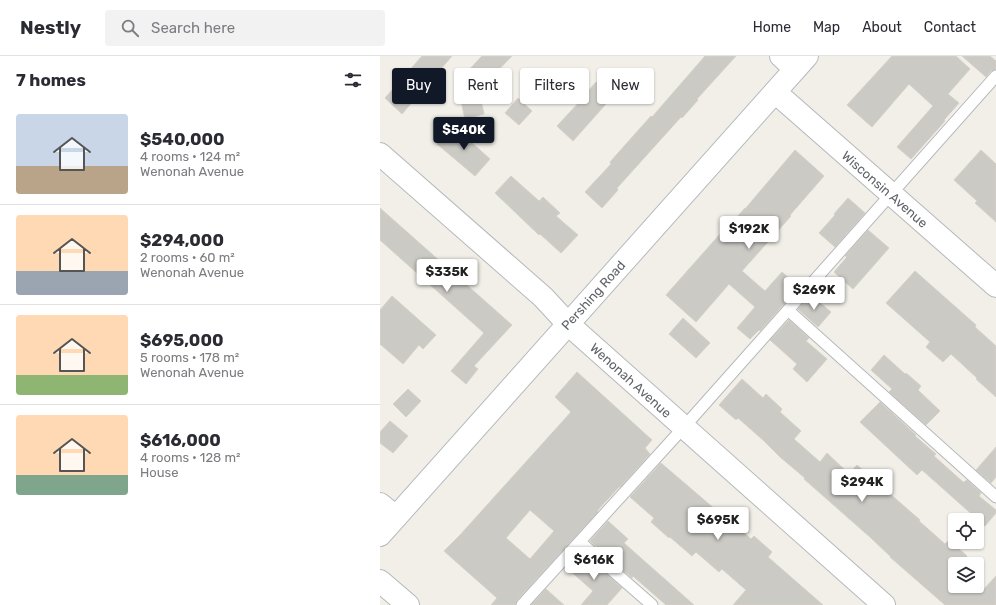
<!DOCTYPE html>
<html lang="en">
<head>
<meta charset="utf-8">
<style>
  body { margin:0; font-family:Rubik,sans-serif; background:#f2f2f3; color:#2b2b33; height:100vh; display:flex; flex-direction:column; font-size:15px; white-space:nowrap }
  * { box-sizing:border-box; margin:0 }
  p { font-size:13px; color:#7c7c81 }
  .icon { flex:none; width:22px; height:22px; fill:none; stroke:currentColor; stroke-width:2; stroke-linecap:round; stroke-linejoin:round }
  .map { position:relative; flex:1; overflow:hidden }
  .sheet { display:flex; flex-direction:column; background:#fff; width:380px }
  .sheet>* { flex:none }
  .banner { position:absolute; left:12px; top:12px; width:380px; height:36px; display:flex; gap:8px }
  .buttons { position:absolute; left:568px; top:457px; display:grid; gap:8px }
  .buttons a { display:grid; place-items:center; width:36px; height:36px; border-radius:4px; background:#fff; box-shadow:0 1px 3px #0004; font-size:20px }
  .price { position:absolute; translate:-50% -34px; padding:0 9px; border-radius:4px; background:#fff; color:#222; font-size:13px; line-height:26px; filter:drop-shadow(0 1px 2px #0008) }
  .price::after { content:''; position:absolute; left:50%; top:24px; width:12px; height:9px; margin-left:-6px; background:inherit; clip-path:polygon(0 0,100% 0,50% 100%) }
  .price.on { background:#111827; color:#fff }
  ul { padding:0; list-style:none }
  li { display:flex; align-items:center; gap:12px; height:100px; padding:0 16px }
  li+li { border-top:1px solid #e1e1e2 }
  li span { display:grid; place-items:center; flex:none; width:112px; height:80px; border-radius:4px; color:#555 }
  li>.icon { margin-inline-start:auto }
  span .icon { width:48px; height:48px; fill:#fffc; stroke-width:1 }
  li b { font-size:17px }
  h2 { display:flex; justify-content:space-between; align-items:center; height:48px; padding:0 16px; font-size:17px }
  .tag { padding:0 14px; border-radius:4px; background:#fff; box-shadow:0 1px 3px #0004; font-size:14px; line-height:36px }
  .tag.on { background:#111827; color:#fff }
  header { display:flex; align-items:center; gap:24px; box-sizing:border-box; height:56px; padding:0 20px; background:#fff; border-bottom:1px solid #e1e1e2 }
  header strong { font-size:19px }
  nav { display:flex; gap:22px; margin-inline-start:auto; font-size:14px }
  .search { width:280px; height:36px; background:#f2f2f3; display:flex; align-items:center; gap:10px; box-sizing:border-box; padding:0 14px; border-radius:4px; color:#7c7c81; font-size:15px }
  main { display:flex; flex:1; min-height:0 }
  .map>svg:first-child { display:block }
</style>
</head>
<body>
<header>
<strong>Nestly</strong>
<div class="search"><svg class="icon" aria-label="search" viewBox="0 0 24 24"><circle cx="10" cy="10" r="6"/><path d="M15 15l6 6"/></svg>Search here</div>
<nav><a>Home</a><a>Map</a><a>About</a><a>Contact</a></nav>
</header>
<main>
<section class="sheet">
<h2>7 homes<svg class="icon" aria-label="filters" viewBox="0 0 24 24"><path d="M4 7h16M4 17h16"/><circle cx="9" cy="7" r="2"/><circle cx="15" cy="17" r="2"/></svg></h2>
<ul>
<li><span style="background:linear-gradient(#c9d6e8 65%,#b9a48a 0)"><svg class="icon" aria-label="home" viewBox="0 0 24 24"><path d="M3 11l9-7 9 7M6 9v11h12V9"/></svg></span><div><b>$540,000</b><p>4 rooms · 124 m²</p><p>Wenonah Avenue</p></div></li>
<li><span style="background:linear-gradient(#ffd9b3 70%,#9aa5b1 0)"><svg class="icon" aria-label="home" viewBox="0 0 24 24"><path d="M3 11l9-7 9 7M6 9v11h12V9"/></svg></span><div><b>$294,000</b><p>2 rooms · 60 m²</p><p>Wenonah Avenue</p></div></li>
<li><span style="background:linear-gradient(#ffd9b3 75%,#8fb573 0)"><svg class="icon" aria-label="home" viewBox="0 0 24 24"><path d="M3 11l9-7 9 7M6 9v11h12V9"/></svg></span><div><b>$695,000</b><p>5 rooms · 178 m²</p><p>Wenonah Avenue</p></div></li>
<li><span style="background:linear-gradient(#ffd9b3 75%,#7fa58c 0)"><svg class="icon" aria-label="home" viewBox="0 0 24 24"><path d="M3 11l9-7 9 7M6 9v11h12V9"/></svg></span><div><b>$616,000</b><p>4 rooms · 128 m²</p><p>House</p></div></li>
</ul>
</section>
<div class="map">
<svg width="616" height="549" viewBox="0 0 616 549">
  <rect width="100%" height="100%" fill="#f1efe8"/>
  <path fill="#cccac5" stroke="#d6d1c6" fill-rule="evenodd" d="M 42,0 L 72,0 L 22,58 L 5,42 Z
    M 102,0 L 132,0 L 100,33 L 84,19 Z
    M 325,0 L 356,0 L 317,43 L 318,44 L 302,62 L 301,61 L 237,132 L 238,134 L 222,152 L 205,136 L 231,108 L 230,106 L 271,60 L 272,61 Z
    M 512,0 L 576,0 L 590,13 L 568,38 L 579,47 L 564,64 L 565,65 L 531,103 L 517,91 L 553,50 L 529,28 L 492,71 L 467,49 Z
    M 582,0 L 610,0 L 616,5 L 616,13 L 611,15 L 606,21 Z
    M 216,26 L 233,40 L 193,85 L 177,70 L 203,42 L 202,42 Z
    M 100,40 L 104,58 L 85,63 L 81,45 Z
    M 138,42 L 152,55 L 139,69 L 125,57 Z
    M 73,70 L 110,103 L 95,120 L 57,88 Z
    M 415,94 L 444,120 L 410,159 L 411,160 L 362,215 L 385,235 L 402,216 L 419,231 L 380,275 L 379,274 L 370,283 L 357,272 L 375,251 L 349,228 L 316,266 L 286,239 L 348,169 L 349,170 L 365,152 L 365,153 Z
    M 601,94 L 616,108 L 616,166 L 595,147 L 597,145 L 574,124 Z
    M 131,120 L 159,145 L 163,141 L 180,157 L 176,160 L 198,179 L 181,197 L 160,178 L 159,179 L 115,137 Z
    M 468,142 L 485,157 L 455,191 L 439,177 L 455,159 L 454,158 Z
    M 0,152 L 132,269 L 94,310 L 98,313 L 86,328 L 71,315 L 104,277 L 0,184 Z
    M 488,174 L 509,192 L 473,233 L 454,216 L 467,201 L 465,200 Z
    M 535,215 L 596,269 L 595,271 L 616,290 L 616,341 L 596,323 L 597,322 L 571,298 L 563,306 L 546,291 L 550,286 L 506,247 Z
    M 12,240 L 56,279 L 43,293 L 39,289 L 23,308 L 0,288 L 0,254 Z
    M 429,240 L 431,242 L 432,240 L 451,256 L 438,271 L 418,253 Z
    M 303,262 L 330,287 L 316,302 L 289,278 Z
    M 409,264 L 429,282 L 426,285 L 447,303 L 427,326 L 413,313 L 417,308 L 390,284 Z
    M 504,299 L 525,318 L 526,317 L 541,330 L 538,334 L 560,355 L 546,369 L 509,336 L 512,333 L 491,314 Z
    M 197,316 L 272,384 L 265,392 L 270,398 L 240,431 L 239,431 L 217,455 L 218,456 L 137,544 L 135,549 L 111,549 L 117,542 L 64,495 L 80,479 L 191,356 L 175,341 ZM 150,454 L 174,475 L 150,503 L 126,482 Z
    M 362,323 L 383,342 L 386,338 L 402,353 L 400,356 L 421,375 L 414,383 L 440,406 L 447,397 L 469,418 L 477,409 L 517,444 L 540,464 L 539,465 L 565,488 L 569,484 L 587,500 L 580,508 L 575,508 L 575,530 L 597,530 L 597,529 L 603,534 L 616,520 L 616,549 L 565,549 L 510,501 L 511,501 L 491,482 L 424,423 L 425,422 L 400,401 L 384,385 L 358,362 L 356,364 L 339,349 Z
    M 28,333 L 41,345 L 26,361 L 13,348 Z
    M 500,346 L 536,379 L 535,380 L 556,398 L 554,400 L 583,426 L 584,426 L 587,424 L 601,437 L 599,440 L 616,454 L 616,457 L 605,470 L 542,414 L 537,419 L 480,366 Z
    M 10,365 L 28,380 L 13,397 L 0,387 L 0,376 Z
    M 616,391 L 616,421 L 611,427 L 596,414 Z
    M 281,407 L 350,466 L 351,465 L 371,483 L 374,480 L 392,496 L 388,501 L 443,549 L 353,549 L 366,534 L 342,513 L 339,516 L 316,496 L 312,500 L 290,481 L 289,482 L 271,466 L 274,462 L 250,441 Z
    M 228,465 L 248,483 L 244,487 L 314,549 L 286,549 L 254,521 L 253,520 L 252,522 L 210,485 Z
    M 200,495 L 242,532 L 227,549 L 201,549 L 213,535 L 186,511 Z
    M 166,533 L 184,549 L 151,549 Z"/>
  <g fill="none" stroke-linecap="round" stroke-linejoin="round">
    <defs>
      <path id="lane" d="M 408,254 L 616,441
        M 200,486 L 272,549
        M 142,549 L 304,371 L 616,20"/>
      <path id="street" d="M 401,0 L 415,13
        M 395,36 L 616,230
        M 0,98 L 163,241 L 188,268 L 504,549
        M 0,448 L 16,461
        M 0,525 L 28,549"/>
      <path id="secondary" d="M 0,479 L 427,0"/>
    </defs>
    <use href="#lane" stroke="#b5b8bc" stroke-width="13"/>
    <use href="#street" stroke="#b5b8bc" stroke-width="24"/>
    <use href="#secondary" stroke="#b6babf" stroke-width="24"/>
    <use href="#lane" stroke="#fff" stroke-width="11"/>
    <use href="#street" stroke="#fff" stroke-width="22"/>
    <use href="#secondary" stroke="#fff" stroke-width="22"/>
  </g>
  <g text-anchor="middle" stroke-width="3" stroke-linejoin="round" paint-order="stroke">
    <g font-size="13" fill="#5f6368" stroke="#fff">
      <text transform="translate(505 133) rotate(41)" y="5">Wisconsin Avenue</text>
      <text transform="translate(213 239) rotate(-48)" y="5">Pershing Road</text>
      <text transform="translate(251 324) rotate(42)" y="5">Wenonah Avenue</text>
    </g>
  </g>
</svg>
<div class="buttons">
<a><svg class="icon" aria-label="locate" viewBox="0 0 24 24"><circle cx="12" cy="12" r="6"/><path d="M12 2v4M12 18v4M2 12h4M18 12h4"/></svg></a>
<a><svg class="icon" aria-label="layers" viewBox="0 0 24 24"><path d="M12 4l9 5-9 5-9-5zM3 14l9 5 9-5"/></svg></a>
</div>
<b class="price on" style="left:84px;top:95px">$540K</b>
<b class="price" style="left:369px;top:194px">$192K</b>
<b class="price" style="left:67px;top:237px">$335K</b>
<b class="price" style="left:434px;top:255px">$269K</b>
<b class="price" style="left:482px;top:447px">$294K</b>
<b class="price" style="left:338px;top:485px">$695K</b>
<b class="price" style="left:214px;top:525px">$616K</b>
<div class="banner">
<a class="tag on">Buy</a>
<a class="tag">Rent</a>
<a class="tag">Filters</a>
<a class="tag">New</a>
</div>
</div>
</main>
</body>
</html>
